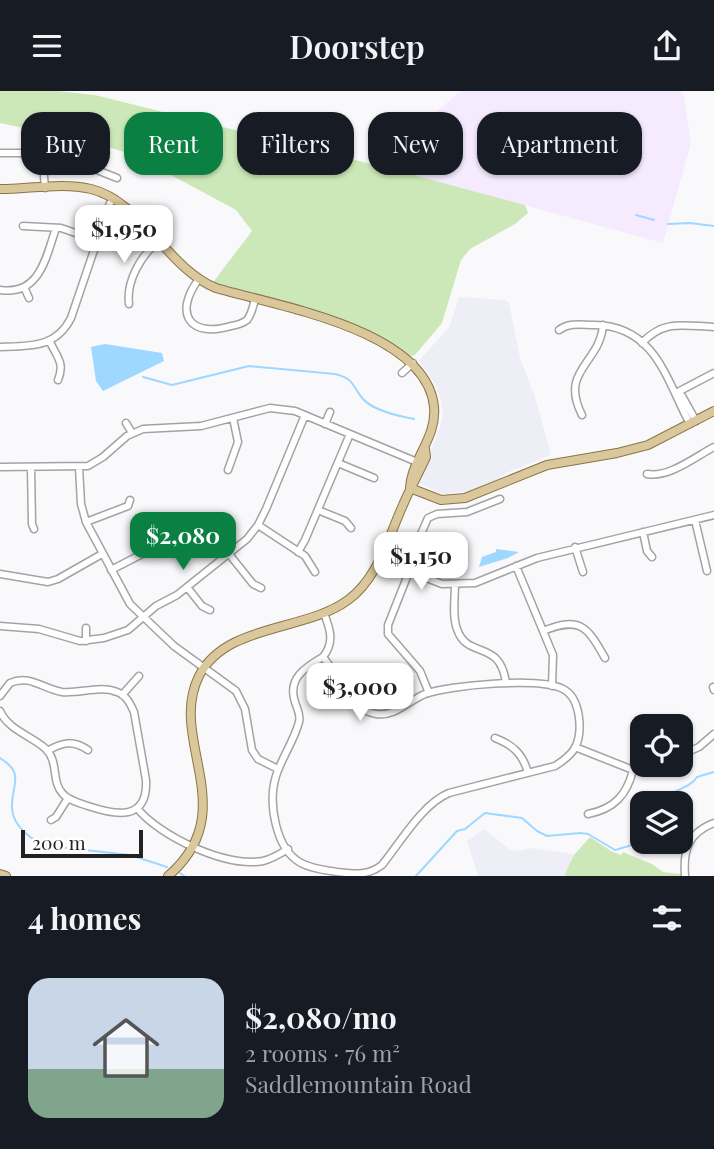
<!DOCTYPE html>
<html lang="en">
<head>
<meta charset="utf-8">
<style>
  body { margin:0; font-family:"Playfair Display",serif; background:#20242c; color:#f1f3f6; height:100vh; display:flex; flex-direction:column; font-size:26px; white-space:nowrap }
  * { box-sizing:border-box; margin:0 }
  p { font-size:23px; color:#9ea1a6 }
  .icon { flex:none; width:38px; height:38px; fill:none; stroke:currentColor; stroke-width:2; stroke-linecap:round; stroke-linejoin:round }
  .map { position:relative; height:785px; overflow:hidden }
  .panel { display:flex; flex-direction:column; background:#171b24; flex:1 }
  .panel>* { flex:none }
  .top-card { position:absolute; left:21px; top:21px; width:672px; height:63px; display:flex; gap:14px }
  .tools { position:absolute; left:630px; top:623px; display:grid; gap:14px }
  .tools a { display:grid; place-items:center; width:63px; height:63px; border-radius:14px; background:#171b24; box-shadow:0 2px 5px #0004; font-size:35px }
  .scale { position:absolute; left:21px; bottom:18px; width:122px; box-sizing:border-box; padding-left:7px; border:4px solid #222223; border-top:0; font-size:19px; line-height:24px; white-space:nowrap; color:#222223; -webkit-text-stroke:5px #fff; paint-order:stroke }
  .price { position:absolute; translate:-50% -60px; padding:0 16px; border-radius:14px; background:#fff; color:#222; font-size:23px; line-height:46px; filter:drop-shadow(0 2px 4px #0008) }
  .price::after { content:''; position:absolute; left:50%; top:42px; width:21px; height:16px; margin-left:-10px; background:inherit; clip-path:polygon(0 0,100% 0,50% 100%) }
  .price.selected { background:#0b8043; color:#fff }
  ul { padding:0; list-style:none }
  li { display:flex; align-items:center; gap:21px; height:175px; padding:0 28px }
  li+li { border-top:2px solid #363941 }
  li span { display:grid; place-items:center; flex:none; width:196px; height:140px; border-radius:21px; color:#555 }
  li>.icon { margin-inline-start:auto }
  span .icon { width:84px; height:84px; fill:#fffc; stroke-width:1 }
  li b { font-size:30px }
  h2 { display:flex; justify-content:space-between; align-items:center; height:84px; padding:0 28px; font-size:30px }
  .chip { padding:0 24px; border-radius:21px; background:#171b24; box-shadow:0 2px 5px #0004; font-size:24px; line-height:63px }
  .chip.selected { background:#0b8043; color:#fff }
  header { display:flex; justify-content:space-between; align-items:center; height:91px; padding:0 28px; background:#171b24; font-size:32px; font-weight:600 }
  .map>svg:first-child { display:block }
</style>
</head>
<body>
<header><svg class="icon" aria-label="menu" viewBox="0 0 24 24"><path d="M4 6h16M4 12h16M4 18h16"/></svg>Doorstep<svg class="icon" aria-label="share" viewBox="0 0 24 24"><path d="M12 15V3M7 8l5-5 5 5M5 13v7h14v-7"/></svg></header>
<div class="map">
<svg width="714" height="785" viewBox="0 0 714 785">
  <rect width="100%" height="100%" fill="#f9f9fb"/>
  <path fill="#eeeef7" d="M 459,206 L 505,209 L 509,212 L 520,267 L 535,306 L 551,364 L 506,382 L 498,388 L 469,400 L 443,403 L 418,392 L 440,336 L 443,324 L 441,310 L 435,293 L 419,270 L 450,235 Z
    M 484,738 L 510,759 L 521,760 L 529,757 L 575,763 L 564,785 L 478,785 L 467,750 Z"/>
  <path fill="#f6eafe" d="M 461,0 L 683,0 L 691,52 L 663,152 L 391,78 L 389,60 L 399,27 L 430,35 L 437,20 Z"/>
  <path fill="#cde8b8" d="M 0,0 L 57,0 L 95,4 L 391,78 L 525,114 L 528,122 L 515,133 L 470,158 L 461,169 L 442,232 L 415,264 L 405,266 L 349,235 L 216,197 L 214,190 L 252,140 L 236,119 L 134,64 L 105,55 L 0,32 Z
    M 590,746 L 611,760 L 621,764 L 623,761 L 652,773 L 663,781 L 681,783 L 681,785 L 564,785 L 574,764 Z"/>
  <path fill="#9ed7ff" d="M 105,253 L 162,262 L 164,270 L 103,300 L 96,290 L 91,256 Z
    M 496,458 L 519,461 L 508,467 L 479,476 L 482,466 L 496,461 Z"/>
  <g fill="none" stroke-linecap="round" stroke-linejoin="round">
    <path stroke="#9ed7ff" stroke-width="2" d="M 636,124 L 654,129
      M 668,133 L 690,132 L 714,135
      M 143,286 L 172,294 L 249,275 L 335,283 C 355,288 351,294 363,308 C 374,320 398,325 414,328
      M 0,667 C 26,683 11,694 12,717 C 13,736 32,750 49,755 L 130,764 L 167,776
      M 658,712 C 668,700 690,698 697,686 L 714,681
      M 180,782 L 184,785
      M 416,785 L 457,740 L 465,738 L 485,722 L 522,727 L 537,740 L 547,745 L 580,742 L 588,743 L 615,759 L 632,754 L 642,745"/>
    <defs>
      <path id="minor" d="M 0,62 L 62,62 L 75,76 L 97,79 L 117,87
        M 38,62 L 42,44
        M 42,62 L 45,97
        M 85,77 L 88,56
        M 23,135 L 61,137 L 96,149
        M 198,189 C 173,224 191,247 231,235 C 237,234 242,233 247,229 C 252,223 253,215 255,208
        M 24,196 L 29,207
        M 0,199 C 40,205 46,166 56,137
        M 129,213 C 126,190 141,165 158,150
        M 559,239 C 570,231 582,234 595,234 C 656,235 667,291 690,333
        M 50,251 C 57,266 65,272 58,289
        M 642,252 C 664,228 684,235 714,236
        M 0,256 C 30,255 56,257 71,227 L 110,112 L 115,108
        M 402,282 L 413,272
        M 676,302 L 714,282
        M 676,302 L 682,305 L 696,330
        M 582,324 C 559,279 600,273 603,234
        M 126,332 L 132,342
        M 325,333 L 330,321
        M 338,372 L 374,387
        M 0,376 L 88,375 L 103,366 L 127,345 L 143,338 L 201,335 L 270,317 L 295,320 L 417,371
        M 31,376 L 32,433 L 34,438
        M 79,376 L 81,413 L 86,431 L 130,513 L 174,555 L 236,600 L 245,618 L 252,659 L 258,668 L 278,678
        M 228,379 L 238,351 L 233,327
        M 647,383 C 669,387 695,366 714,356
        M 318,419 L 345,430 L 351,437
        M 695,429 L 707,480
        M 86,431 L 128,415 L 130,409
        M 258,434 L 305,465 L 315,481
        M 643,441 L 647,460 L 652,466
        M 575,456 L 583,481
        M 298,461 L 305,449 L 350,343
        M 229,463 L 253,493 L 261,497
        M 380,469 L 442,493 L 475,492 L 537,467 L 714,424
        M 516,475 L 553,564 L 552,595
        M 111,479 L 148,460 L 183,432
        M 405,479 L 428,427 L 437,423 L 467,421 L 500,408
        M 409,481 L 388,534 L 388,543 L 420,580 L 429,602
        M 0,483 L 48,491 L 58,488 L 102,463
        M 455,493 C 455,507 452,525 457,538 C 467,569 500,547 506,592
        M 187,496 L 202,515 L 210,519
        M 0,535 L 39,538 L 80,550 L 104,547 L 128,539 L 156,515 L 177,504 L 247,448 L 258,434 L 266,418 L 305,324
        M 86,537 L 86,550
        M 543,540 C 580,525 587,535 605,567
        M 323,566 C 338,583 351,620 376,623 C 395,626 408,610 425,603 C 450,594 539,586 563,598 C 581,607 583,641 575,657 C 570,665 563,670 555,675 L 449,702 C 422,713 400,752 382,774 C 368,785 355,783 337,781 C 325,779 312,778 301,772 C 275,758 268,711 276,685 C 282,666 294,650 299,631 C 301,623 297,618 295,611 C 287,587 306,576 323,566 Z
        M 323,566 C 335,551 330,538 324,522
        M 713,596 L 714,599
        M 122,604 L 139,585
        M 0,605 L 10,592 C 30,583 43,598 62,601 C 79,603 100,594 117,601 C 126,604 130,612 134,621 L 146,689 C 148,731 115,724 88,715 C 80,712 69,710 63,703 C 51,691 59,671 46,658 C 32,645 8,639 0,620
        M 495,647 C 513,654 523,663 528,682
        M 575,656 L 633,679 L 642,679 L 657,674
        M 47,660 C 63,651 73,649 88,659
        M 681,664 L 699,656 L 714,643
        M 137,717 C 159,745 226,777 263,770 C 272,768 280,763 288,758
        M 588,723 C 614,718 627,704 633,679
        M 51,729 L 56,726 L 68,707
        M 685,785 C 683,759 688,742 714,732"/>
      <path id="major" d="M 0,98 C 29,98 63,91 91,98 C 141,110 167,177 216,197 C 277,215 427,239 434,316 C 437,347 412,367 410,397
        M 410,397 L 441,409 L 465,407 L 547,374 L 617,362 L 648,354 L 714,320
        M 0,783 L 6,785
        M 168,785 C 244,720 167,649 199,585 C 226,532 305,541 348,509 C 378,487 388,447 403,414 C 410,397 419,382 426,366 L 425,358"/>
    </defs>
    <use href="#minor" stroke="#a3a3a4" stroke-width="9"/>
    <use href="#major" stroke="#8a7545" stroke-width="10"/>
    <use href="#minor" stroke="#fff" stroke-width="6"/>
    <use href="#major" stroke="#dac79b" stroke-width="8"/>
  </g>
</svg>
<div class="tools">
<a><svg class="icon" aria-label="locate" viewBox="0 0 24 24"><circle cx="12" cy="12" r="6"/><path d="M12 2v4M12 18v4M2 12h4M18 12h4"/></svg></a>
<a><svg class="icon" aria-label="layers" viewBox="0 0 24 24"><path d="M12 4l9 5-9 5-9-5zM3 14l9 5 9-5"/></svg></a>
</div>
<div class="scale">200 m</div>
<b class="price" style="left:124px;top:174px">$1,950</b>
<b class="price selected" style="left:183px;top:481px">$2,080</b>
<b class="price" style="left:421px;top:501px">$1,150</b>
<b class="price" style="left:360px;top:632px">$3,000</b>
<div class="top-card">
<a class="chip">Buy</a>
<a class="chip selected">Rent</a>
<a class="chip">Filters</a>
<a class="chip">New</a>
<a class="chip">Apartment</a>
</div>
</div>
<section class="panel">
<h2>4 homes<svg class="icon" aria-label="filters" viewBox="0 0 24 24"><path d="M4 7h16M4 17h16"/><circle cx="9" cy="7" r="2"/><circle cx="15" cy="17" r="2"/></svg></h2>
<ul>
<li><span style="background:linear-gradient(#c9d6e8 65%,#7fa58c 0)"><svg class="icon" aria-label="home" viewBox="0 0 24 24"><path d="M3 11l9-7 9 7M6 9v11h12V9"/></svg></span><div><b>$2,080/mo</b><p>2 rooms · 76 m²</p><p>Saddlemountain Road</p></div></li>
</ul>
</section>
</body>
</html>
